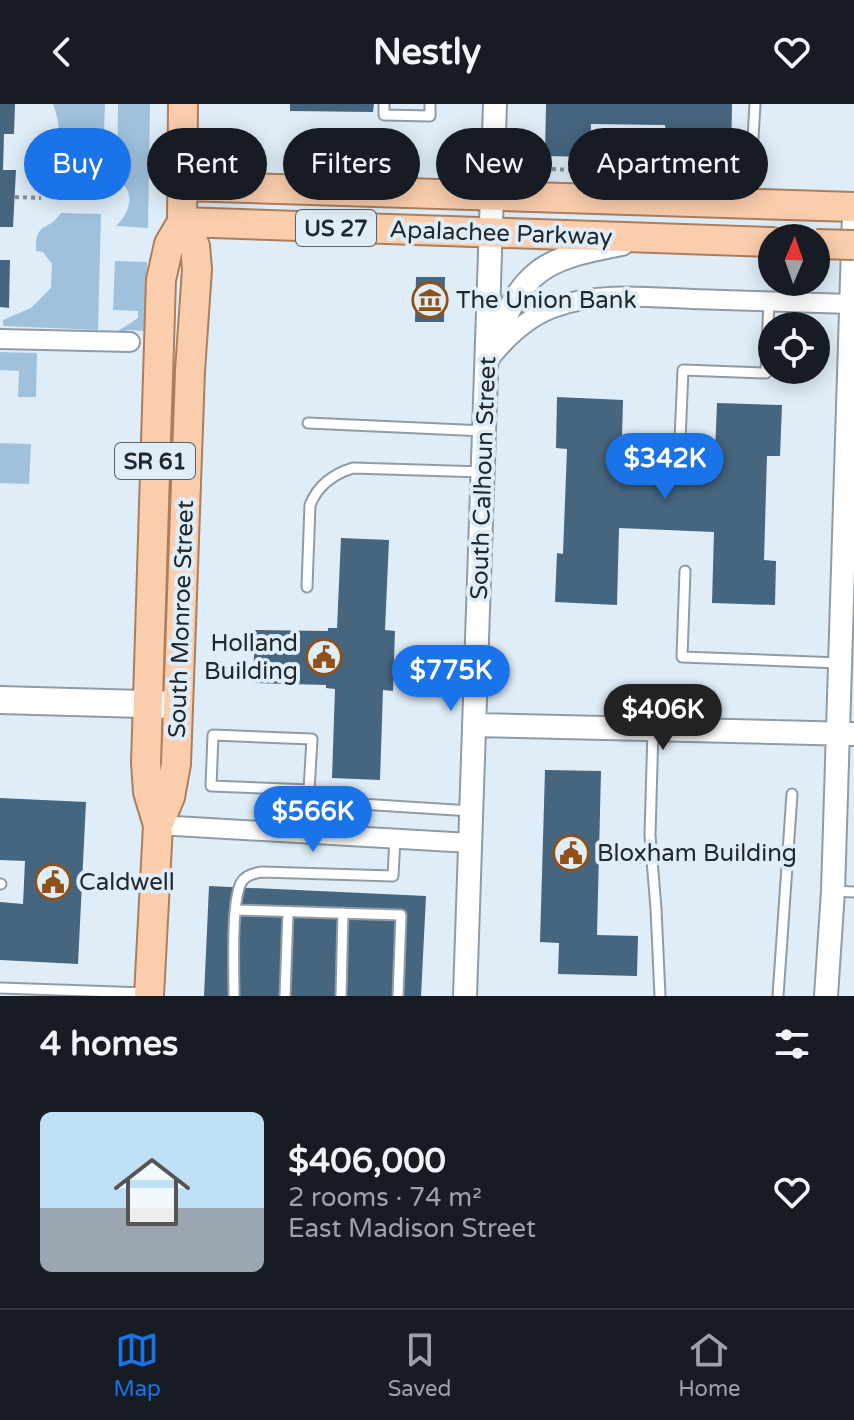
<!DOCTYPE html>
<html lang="en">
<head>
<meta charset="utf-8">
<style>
  body { margin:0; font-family:"Varela Round",sans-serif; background:#20242c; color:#f1f3f6; height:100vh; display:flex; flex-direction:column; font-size:30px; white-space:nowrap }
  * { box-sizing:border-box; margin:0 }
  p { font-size:26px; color:#9ea1a6 }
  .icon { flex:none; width:44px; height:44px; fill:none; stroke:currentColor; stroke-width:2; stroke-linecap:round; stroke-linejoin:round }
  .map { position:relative; height:892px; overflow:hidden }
  .details { display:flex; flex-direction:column; background:#171b24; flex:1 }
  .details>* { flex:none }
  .top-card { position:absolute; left:24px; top:24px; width:806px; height:72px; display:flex; gap:16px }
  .needle { width:52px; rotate:2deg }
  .buttons { position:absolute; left:758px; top:120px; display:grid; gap:16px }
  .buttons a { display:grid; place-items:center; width:72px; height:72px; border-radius:50%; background:#171b24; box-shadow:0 4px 20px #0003; font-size:40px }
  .price { position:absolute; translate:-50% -68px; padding:0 18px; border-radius:28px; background:#1a73e8; color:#fff; font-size:26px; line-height:52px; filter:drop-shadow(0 2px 4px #0008) }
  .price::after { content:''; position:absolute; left:50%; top:48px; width:24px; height:18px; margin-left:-12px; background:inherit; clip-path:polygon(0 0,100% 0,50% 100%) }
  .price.active { background:#222; color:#fff }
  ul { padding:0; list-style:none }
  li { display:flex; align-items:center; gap:24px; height:200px; padding:0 40px }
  li span { display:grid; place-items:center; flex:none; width:224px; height:160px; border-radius:12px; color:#555 }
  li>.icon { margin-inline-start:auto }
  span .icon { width:96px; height:96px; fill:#fffc; stroke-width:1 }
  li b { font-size:34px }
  h2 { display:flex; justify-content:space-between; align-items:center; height:96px; padding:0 40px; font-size:34px }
  .chip { padding:0 28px; border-radius:36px; background:#171b24; box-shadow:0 4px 20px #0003; font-size:28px; line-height:72px }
  .chip.active { background:#1a73e8; color:#fff }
  header { display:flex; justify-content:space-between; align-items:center; height:104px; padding:0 40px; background:#171b24; font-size:36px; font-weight:800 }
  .tabs { display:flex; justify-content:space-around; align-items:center; height:112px; border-top:2px solid #363941; background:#171b24; font-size:22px; color:#9ea1a6 }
  .tabs a { display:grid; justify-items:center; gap:4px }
  .tabs .active { color:#1a73e8 }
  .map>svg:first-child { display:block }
</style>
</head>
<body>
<header><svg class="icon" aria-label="back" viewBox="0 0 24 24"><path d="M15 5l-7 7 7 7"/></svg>Nestly<svg class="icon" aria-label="heart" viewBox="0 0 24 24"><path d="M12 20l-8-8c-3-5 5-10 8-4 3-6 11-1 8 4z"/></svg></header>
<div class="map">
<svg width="854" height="892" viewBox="0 0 854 892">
  <rect width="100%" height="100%" fill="#dfedf8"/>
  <path fill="#a0c1dc" d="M 53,0 L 105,0 L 102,81 L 67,81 L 41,61 C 43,30 70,45 53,0 Z
    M 118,0 L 150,0 L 148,124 L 116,122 C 131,107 136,88 117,74 Z
    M 61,109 L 101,110 L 98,226 L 3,222 L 3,216 L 31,204 L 51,184 L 52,160 L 43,148 L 36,147 C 35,117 47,129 61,109 Z
    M 115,157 L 147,158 L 145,227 L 127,226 L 126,230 L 118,230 L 118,227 L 138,214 L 138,207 L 113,206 Z
    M 0,248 L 37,249 L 36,293 L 18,293 L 19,267 L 0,266 Z
    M 0,339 L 31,340 L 29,380 L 0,379 Z"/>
  <path fill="#46657e" d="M 0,0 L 15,0 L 14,30 L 4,30 L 3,66 L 16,66 L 13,123 L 0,123 Z
    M 290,0 L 374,0 L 373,8 L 290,7 Z
    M 546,0 L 732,0 L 731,58 L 684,57 L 685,37 L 667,37 L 665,21 L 591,20 L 590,53 L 545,52 Z
    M 0,156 L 10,156 L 9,204 L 0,203 Z
    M 416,173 L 445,173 L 444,218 L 415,218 Z
    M 557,293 L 623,296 L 621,370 L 714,374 L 717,299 L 782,301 L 780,352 L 767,352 L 764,456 L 776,457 L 775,501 L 712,499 L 714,428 L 619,424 L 617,501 L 555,498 L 557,449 L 563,450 L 567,345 L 556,344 Z
    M 341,434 L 389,436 L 385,526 L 395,527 L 393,587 L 383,586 L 380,676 L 332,674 L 335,585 L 326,584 L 326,581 L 253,579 L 255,526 L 328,527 L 328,524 L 337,524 Z
    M 545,666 L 601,667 L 597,831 L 638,832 L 637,872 L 558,870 L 559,839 L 540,838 Z
    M 0,694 L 86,698 L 78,860 L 0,856 L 0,798 L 23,800 L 25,757 L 0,756 Z
    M 209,782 L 426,792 L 421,892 L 204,892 Z"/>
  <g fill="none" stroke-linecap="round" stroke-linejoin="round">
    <defs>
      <path id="service" d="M 384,0 L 384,11 L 430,12 L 430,0
        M 609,52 L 656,52 L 674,65 L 739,69 L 750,60 L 752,51 L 755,0
        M 308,319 L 485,327
        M 679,359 L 683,266 L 766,269 L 769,197
        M 685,467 L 682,553 L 840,559
        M 307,483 L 310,401 C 318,381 333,370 353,364 L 483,368
        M 653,625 L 650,731 L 656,805 L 660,892
        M 213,631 L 312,635 L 309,686 L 211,682 Z
        M 309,686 L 329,698 L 471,707
        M 619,753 L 650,753
        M 0,780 L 1,780
        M 833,787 L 854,788
        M 236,806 L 401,811 L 398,892
        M 0,884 L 146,889
        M 234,892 C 234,867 231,799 241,779 C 245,771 254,769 262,768 L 393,772 L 395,734
        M 285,892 L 288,808
        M 341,892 L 343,809
        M 778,892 L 792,690"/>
      <path id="minor" d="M 0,235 L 130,238
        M 491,253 C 507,233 529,213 553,204 C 597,187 647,193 692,195 C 745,197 798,198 851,200
        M 158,721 L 470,739"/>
      <path id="tertiary" d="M 493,242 C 523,165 542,155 622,140
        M 474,621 L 854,630
        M 465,892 L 495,0
        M 826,892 L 833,787 L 854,110"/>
      <path id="secondary" d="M 0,596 L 178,601"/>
      <path id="primary" d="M 182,82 L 854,103
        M 182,118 L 772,138
        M 158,721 L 148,688 L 146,659 L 161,176 L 169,140 L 182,118
        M 149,892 L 158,721 L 170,693 L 176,660 L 190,267 L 197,165 L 195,142 L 182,118 L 183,0"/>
    </defs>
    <use href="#service" stroke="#8f9ca6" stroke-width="13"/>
    <use href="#minor" stroke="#8f9ca6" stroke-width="22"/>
    <use href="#tertiary" stroke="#8f9ca6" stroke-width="26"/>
    <use href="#secondary" stroke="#8f9ca6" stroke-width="30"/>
    <use href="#primary" stroke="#ac7e5c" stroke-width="32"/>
    <path stroke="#868f97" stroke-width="4" stroke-dasharray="4 4" stroke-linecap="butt" d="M 552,65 L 591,67
      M 15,93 L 41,94"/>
    <use href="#service" stroke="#fff" stroke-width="9"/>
    <use href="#minor" stroke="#fff" stroke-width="18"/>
    <use href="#tertiary" stroke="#fff" stroke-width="22"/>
    <use href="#secondary" stroke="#fff" stroke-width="26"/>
    <use href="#primary" stroke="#facead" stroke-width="28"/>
    <defs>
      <path id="primary-bridge" d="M 816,140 L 854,141"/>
    </defs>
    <use href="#primary-bridge" stroke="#ac7e5c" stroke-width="32" stroke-linecap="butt"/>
    <use href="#primary-bridge" stroke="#facead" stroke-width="28"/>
  </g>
  <defs>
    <symbol id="museum-ring" viewBox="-11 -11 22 22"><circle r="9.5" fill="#dfedf8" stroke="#905118" stroke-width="1.5"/><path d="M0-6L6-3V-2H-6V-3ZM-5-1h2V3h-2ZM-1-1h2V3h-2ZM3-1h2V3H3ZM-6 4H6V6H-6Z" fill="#905118"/></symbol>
    <symbol id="civic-ring" viewBox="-11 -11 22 22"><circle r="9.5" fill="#dfedf8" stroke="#905118" stroke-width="1.5"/><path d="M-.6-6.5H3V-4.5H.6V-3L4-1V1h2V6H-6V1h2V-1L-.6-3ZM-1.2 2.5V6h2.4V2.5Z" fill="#905118"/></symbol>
  </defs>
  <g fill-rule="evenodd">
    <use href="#museum-ring" x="410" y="176" width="40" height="40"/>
    <use href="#civic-ring" x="304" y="533" width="40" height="40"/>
    <use href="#civic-ring" x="551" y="729" width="40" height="40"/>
    <use href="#civic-ring" x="33" y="758" width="40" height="40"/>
  </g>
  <g text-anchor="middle" stroke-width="8" stroke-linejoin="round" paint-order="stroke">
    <g fill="#dfedf8" stroke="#5b6268" stroke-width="2">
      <rect x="296" y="106" width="80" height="36" rx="6"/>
      <rect x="115" y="339" width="80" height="36" rx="6"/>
    </g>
    <g font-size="22" font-weight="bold" fill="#22272b">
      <text x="336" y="132">US 27</text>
      <text x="155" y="365">SR 61</text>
    </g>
    <g font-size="24" fill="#22272b" stroke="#dfedf8">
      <text transform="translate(501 129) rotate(2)" y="8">Apalachee Parkway</text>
      <text transform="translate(483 374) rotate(-88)" y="8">South Calhoun Street</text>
      <text transform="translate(181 515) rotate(-88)" y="8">South Monroe Street</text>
    </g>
    <g font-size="24" fill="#22272b" stroke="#dfedf8" text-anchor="start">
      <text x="456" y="204">The Union Bank</text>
      <text x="298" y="547" text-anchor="end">Holland<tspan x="298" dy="28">Building</tspan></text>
      <text x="597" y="757">Bloxham Building</text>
      <text x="79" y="786">Caldwell</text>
    </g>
  </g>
</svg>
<div class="buttons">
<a><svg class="needle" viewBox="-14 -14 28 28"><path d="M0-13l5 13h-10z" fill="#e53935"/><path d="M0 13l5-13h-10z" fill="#9ea1a6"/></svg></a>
<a><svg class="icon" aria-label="locate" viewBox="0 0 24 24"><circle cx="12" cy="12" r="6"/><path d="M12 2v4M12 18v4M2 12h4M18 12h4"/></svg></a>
</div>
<b class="price" style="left:665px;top:397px">$342K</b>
<b class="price" style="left:451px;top:609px">$775K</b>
<b class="price active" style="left:663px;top:648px">$406K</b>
<b class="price" style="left:313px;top:750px">$566K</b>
<div class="top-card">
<a class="chip active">Buy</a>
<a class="chip">Rent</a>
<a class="chip">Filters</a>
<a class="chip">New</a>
<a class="chip">Apartment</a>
</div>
</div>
<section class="details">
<h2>4 homes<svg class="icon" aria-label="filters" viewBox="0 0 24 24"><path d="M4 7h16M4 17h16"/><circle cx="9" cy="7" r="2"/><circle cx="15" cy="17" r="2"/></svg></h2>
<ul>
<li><span style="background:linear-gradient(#bfe0f5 60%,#9aa5b1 0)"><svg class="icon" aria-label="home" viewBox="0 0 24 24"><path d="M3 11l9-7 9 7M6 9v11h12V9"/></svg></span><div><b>$406,000</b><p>2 rooms · 74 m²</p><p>East Madison Street</p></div><svg class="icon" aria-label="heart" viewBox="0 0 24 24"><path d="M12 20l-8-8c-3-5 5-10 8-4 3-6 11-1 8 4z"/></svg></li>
</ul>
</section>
<nav class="tabs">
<a class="active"><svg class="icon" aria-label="map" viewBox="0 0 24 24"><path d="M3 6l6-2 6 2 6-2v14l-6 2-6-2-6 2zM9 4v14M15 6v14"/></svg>Map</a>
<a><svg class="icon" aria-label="saved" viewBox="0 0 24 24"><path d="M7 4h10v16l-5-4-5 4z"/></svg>Saved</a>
<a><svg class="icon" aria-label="home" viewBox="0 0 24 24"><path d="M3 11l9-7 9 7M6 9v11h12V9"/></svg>Home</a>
</nav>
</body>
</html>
